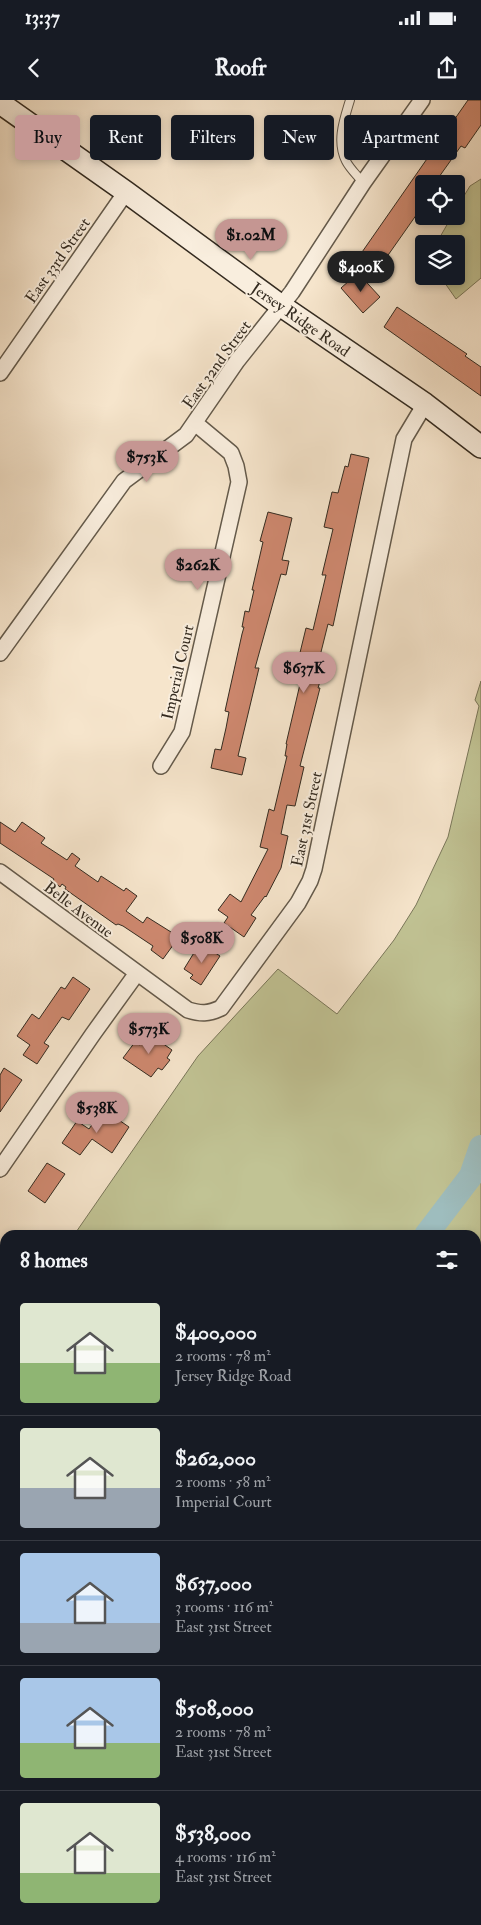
<!DOCTYPE html>
<html lang="en">
<head>
<meta charset="utf-8">
<style>
  body { margin:0; font-family:"IM FELL Double Pica",serif; background:#20242c; color:#f1f3f6; height:100vh; display:flex; flex-direction:column; font-size:19px; white-space:nowrap }
  * { box-sizing:border-box; margin:0 }
  p { font-size:16px; color:#9ea1a6 }
  .icon { flex:none; width:28px; height:28px; fill:none; stroke:currentColor; stroke-width:2; stroke-linecap:round; stroke-linejoin:round }
  .map { position:relative; flex:1; overflow:hidden }
  .details { position:absolute; left:0px; top:1130px; width:481px; height:695px; display:flex; flex-direction:column; background:#171b24; border-radius:15px 15px 0 0; box-shadow:0 2px 8px #0003 }
  .details>* { flex:none }
  .guide { position:absolute; left:15px; top:15px; width:451px; height:45px; display:flex; gap:10px }
  .buttons { position:absolute; left:415px; top:75px; display:grid; gap:10px }
  .buttons a { display:grid; place-items:center; width:50px; height:50px; border-radius:5px; background:#171b24; box-shadow:0 2px 8px #0003; font-size:25px }
  .price { position:absolute; translate:-50% -42px; padding:0 11px; border-radius:18px; background:#c59692; color:#111; font-size:16px; line-height:32px; filter:drop-shadow(0 1px 2px #0008) }
  .price::after { content:''; position:absolute; left:50%; top:30px; width:15px; height:11px; margin-left:-8px; background:inherit; clip-path:polygon(0 0,100% 0,50% 100%) }
  .price.active { background:#222; color:#fff }
  ul { padding:0; list-style:none }
  li { display:flex; align-items:center; gap:15px; height:125px; padding:0 20px }
  li+li { border-top:1px solid #363941 }
  li span { display:grid; place-items:center; flex:none; width:140px; height:100px; border-radius:5px; color:#555 }
  li>.icon { margin-inline-start:auto }
  span .icon { width:60px; height:60px; fill:#fffc; stroke-width:1 }
  li b { font-size:21px }
  h2 { display:flex; justify-content:space-between; align-items:center; height:60px; padding:0 20px; font-size:21px }
  .chip { padding:0 18px; border-radius:5px; background:#171b24; box-shadow:0 2px 8px #0003; font-size:18px; line-height:45px }
  .chip.active { background:#c59692; color:#111 }
  .status { display:flex; justify-content:space-between; align-items:center; height:35px; padding:0 25px; background:#171b24; direction:ltr }
  .status svg { height:14px; fill:currentColor }
  header { display:flex; justify-content:space-between; align-items:center; height:65px; padding:0 20px; background:#171b24; font-size:22px; font-weight:800 }
  .map>svg:first-child { display:block }
</style>
</head>
<body>
<div class="status"><b>13:37</b><svg viewBox="0 0 49 12"><path d="M0 12V9h3v3zM5 12V6h3v6zM10 12V3h3v9zM15 12V0h3v12zM26 1h20v11H26zM47 4h2v5h-2z"/></svg></div>
<header><svg class="icon" aria-label="back" viewBox="0 0 24 24"><path d="M15 5l-7 7 7 7"/></svg>Roofr<svg class="icon" aria-label="share" viewBox="0 0 24 24"><path d="M12 15V3M7 8l5-5 5 5M5 13v7h14v-7"/></svg></header>
<div class="map">
<svg width="481" height="1825" viewBox="0 0 481 1825">
  <rect width="100%" height="100%" fill="#f6e5cc"/>
  <filter id="stains"><feTurbulence type="fractalNoise" baseFrequency=".004" numOctaves="4"/><feColorMatrix values="0 0 0 0 .2 0 0 0 0 .09 0 0 0 0 .02 0 0 0 .5 -.17"/></filter>
  <radialGradient id="worn" r=".72"><stop offset=".6" stop-color="#630" stop-opacity="0"/><stop offset="1" stop-color="#630" stop-opacity=".3"/></radialGradient>
  <path fill="#c1c394" stroke="#7a775a" d="M 481,79 L 481,178 L 456,199 L 440,176 L 456,176 L 456,144 L 436,144 L 452,116 L 456,116 L 456,109 L 470,86 Z
    M 481,581 L 481,1825 L 126,1825 L 128,1820 L 476,1820 L 476,1135 L 74,1135 L 198,956 L 278,869 L 337,914 L 394,840 L 416,805 L 448,737 L 479,606 L 475,600 Z
    M 5,1234 L 5,1820 L 124,1820 L 121,1825 L 0,1825 L 0,1241 Z"/>
  <g fill="none" stroke-linecap="round" stroke-linejoin="round">
    <path stroke="#9ebdbe" stroke-width="24" d="M 426,1135 L 471,1076 L 481,1047
      M 0,1822 L 11,1820"/>
  </g>
  <path fill="#ce886f" stroke="#342b20" d="M 468,0 L 481,0 L 481,25 L 465,48 L 461,46 L 434,84 L 424,84 L 424,104 L 379,168 L 360,155 Z
    M 358,173 L 380,197 L 363,213 L 341,188 Z
    M 397,207 L 467,254 L 465,256 L 481,267 L 481,296 L 384,227 Z
    M 351,354 L 369,358 L 333,526 L 328,524 L 320,556 L 323,556 L 318,577 L 321,578 L 318,588 L 320,588 L 300,666 L 304,667 L 295,706 L 287,705 L 281,734 L 288,736 L 281,768 L 266,797 L 265,796 L 251,815 L 256,818 L 244,837 L 224,823 L 228,817 L 218,810 L 230,794 L 241,802 L 268,749 L 260,747 L 269,709 L 274,711 L 287,656 L 285,656 L 287,644 L 286,644 L 304,567 L 297,565 L 306,528 L 313,530 L 326,475 L 322,475 L 333,429 L 324,427 L 332,392 L 338,393 L 345,366 L 348,367 Z
    M 268,412 L 292,418 L 282,460 L 289,461 L 286,475 L 281,474 L 255,568 L 259,568 L 238,656 L 246,658 L 242,675 L 211,668 L 215,649 L 221,650 L 226,628 L 229,612 L 225,611 L 242,534 L 244,527 L 242,527 L 245,511 L 249,512 L 254,490 L 252,490 L 263,442 L 260,441 Z
    M 0,722 L 15,732 L 22,722 L 45,738 L 41,743 L 67,760 L 72,753 L 80,759 L 75,766 L 98,782 L 101,776 L 124,791 L 126,788 L 137,796 L 126,811 L 143,823 L 147,817 L 179,837 L 163,859 L 151,850 L 153,846 L 123,826 L 118,824 L 116,825 L 65,789 L 66,787 L 62,784 L 60,787 L 53,781 L 54,779 L 0,743 Z
    M 200,843 L 220,856 L 201,885 L 190,878 L 193,875 L 184,869 Z
    M 73,877 L 90,889 L 69,920 L 62,917 L 44,943 L 49,946 L 37,964 L 23,955 L 30,945 L 17,936 L 32,914 L 39,919 L 61,887 L 65,889 Z
    M 148,933 L 172,950 L 167,958 L 170,960 L 162,970 L 158,968 L 151,977 L 123,958 L 135,942 L 140,945 Z
    M 4,968 L 22,980 L 0,1012 L 0,975 Z
    M 103,1009 L 129,1027 L 112,1053 L 92,1039 L 80,1055 L 62,1043 L 77,1021 L 89,1029 Z
    M 47,1063 L 65,1074 L 45,1103 L 28,1091 Z"/>
  <g fill="none" stroke-linecap="round" stroke-linejoin="round">
    <defs>
      <path id="lane" d="M 350,0 C 344,20 336,41 346,61 C 350,69 358,76 363,83
        M 476,1528 L 481,1521
        M 476,1677 L 481,1667
        M 476,1706 L 481,1709
        M 458,1825 L 459,1820"/>
      <path id="street" d="M 0,273 L 126,92
        M 0,553 L 124,381 L 186,335 L 237,261 L 292,192 L 363,83 L 422,0
        M 161,666 L 182,632 L 239,382 L 236,366 L 231,353 L 195,323
        M 0,772 L 188,910 C 201,914 208,914 221,908 L 298,803 L 310,781 L 314,769 L 404,339 L 425,304
        M 0,1069 L 93,934 L 137,873"/>
      <path id="secondary" d="M 0,3 L 126,92 L 280,205 L 425,304 L 481,347"/>
    </defs>
    <use href="#lane" stroke="#645a4b" stroke-width="10"/>
    <use href="#street" stroke="#645a4b" stroke-width="18"/>
    <use href="#secondary" stroke="#342b20" stroke-width="24"/>
    <use href="#lane" stroke="#f9eede" stroke-width="8"/>
    <use href="#street" stroke="#f9eede" stroke-width="15"/>
    <use href="#secondary" stroke="#f9eede" stroke-width="21"/>
  </g>
  <g text-anchor="middle" stroke-width="4" stroke-linejoin="round" paint-order="stroke">
    <g font-size="16" fill="#342b20" stroke="#f9eede">
      <text transform="translate(57 160) rotate(-55)" y="6">East 33rd Street</text>
      <text transform="translate(301 219) rotate(35)" y="6">Jersey Ridge Road</text>
      <text transform="translate(216 264) rotate(-54)" y="6">East 32nd Street</text>
      <text transform="translate(177 572) rotate(-77)" y="6">Imperial Court</text>
      <text transform="translate(306 719) rotate(-78)" y="6">East 31st Street</text>
      <text transform="translate(79 809) rotate(37)" y="6">Belle Avenue</text>
    </g>
  </g>
  <rect width="100%" height="100%" filter="url(#stains)"/>
  <rect width="100%" height="100%" fill="url(#worn)"/>
</svg>
<div class="buttons">
<a><svg class="icon" aria-label="locate" viewBox="0 0 24 24"><circle cx="12" cy="12" r="6"/><path d="M12 2v4M12 18v4M2 12h4M18 12h4"/></svg></a>
<a><svg class="icon" aria-label="layers" viewBox="0 0 24 24"><path d="M12 4l9 5-9 5-9-5zM3 14l9 5 9-5"/></svg></a>
</div>
<b class="price" style="left:251px;top:161px">$1.02M</b>
<b class="price active" style="left:361px;top:193px">$400K</b>
<b class="price" style="left:147px;top:383px">$753K</b>
<b class="price" style="left:198px;top:491px">$262K</b>
<b class="price" style="left:304px;top:594px">$637K</b>
<b class="price" style="left:202px;top:864px">$508K</b>
<b class="price" style="left:149px;top:955px">$573K</b>
<b class="price" style="left:97px;top:1034px">$538K</b>
<div class="guide">
<a class="chip active">Buy</a>
<a class="chip">Rent</a>
<a class="chip">Filters</a>
<a class="chip">New</a>
<a class="chip">Apartment</a>
</div>
<section class="details">
<h2>8 homes<svg class="icon" aria-label="filters" viewBox="0 0 24 24"><path d="M4 7h16M4 17h16"/><circle cx="9" cy="7" r="2"/><circle cx="15" cy="17" r="2"/></svg></h2>
<ul>
<li><span style="background:linear-gradient(#dfe7d0 60%,#8fb573 0)"><svg class="icon" aria-label="home" viewBox="0 0 24 24"><path d="M3 11l9-7 9 7M6 9v11h12V9"/></svg></span><div><b>$400,000</b><p>2 rooms · 78 m²</p><p>Jersey Ridge Road</p></div></li>
<li><span style="background:linear-gradient(#dfe7d0 60%,#9aa5b1 0)"><svg class="icon" aria-label="home" viewBox="0 0 24 24"><path d="M3 11l9-7 9 7M6 9v11h12V9"/></svg></span><div><b>$262,000</b><p>2 rooms · 58 m²</p><p>Imperial Court</p></div></li>
<li><span style="background:linear-gradient(#a9c7e8 70%,#9aa5b1 0)"><svg class="icon" aria-label="home" viewBox="0 0 24 24"><path d="M3 11l9-7 9 7M6 9v11h12V9"/></svg></span><div><b>$637,000</b><p>3 rooms · 116 m²</p><p>East 31st Street</p></div></li>
<li><span style="background:linear-gradient(#a9c7e8 65%,#8fb573 0)"><svg class="icon" aria-label="home" viewBox="0 0 24 24"><path d="M3 11l9-7 9 7M6 9v11h12V9"/></svg></span><div><b>$508,000</b><p>2 rooms · 78 m²</p><p>East 31st Street</p></div></li>
<li><span style="background:linear-gradient(#dfe7d0 70%,#8fb573 0)"><svg class="icon" aria-label="home" viewBox="0 0 24 24"><path d="M3 11l9-7 9 7M6 9v11h12V9"/></svg></span><div><b>$538,000</b><p>4 rooms · 116 m²</p><p>East 31st Street</p></div></li>
</ul>
</section>
</div>
</body>
</html>
